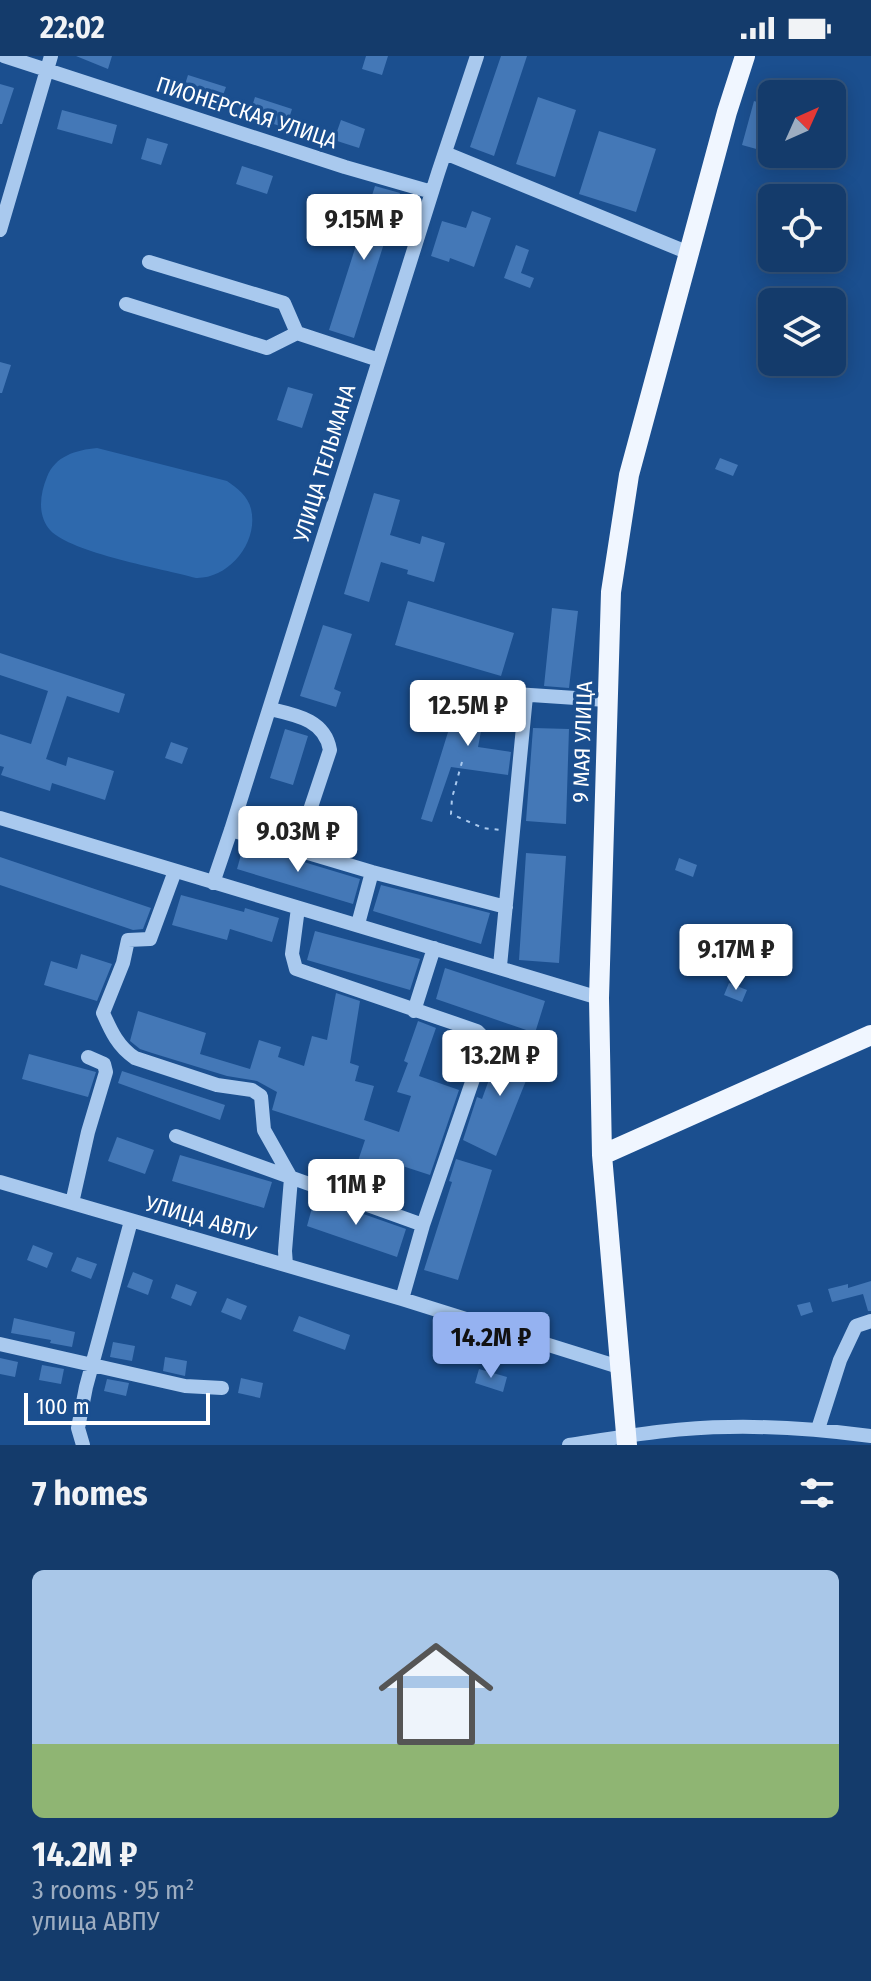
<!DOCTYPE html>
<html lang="en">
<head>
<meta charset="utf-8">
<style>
  body { margin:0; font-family:"Fira Sans Condensed",sans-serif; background:#1d4271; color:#f1f3f6; height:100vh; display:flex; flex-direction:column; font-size:30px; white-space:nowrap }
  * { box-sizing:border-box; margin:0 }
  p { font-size:26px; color:#9dadc1 }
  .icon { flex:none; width:44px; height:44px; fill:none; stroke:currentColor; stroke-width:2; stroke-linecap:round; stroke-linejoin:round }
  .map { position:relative; height:1389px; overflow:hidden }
  .drawer { display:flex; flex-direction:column; background:#143b6b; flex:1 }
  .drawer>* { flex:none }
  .needle { width:52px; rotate:45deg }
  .controls { position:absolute; left:758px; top:24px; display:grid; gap:16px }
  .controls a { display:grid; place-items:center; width:88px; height:88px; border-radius:12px; background:#143b6b; box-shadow:0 4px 20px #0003,0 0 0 2px #33557e; font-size:40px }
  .scale { position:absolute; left:24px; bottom:20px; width:186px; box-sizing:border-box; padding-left:8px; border:4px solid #fff; border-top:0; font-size:22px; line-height:28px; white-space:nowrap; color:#fff; -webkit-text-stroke:6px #1b4f8f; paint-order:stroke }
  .price { position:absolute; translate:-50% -68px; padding:0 18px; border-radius:8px; background:#fff; color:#222; font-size:26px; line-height:52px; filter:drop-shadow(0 2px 4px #0008) }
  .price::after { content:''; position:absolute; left:50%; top:48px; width:24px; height:18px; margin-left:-12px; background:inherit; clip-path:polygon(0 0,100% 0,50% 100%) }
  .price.selected { background:#95b2f1; color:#111 }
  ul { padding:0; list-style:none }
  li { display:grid; align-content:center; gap:16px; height:424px; padding:0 32px }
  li+li { border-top:2px solid #33557e }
  li span { display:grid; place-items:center; height:248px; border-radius:12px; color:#555 }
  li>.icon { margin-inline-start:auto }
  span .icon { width:144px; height:144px; fill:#fffc; stroke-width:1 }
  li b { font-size:34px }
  h2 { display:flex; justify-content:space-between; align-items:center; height:96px; padding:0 32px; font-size:34px }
  .status { display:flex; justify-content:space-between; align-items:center; height:56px; padding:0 40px; background:#143b6b; direction:ltr }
  .status svg { height:22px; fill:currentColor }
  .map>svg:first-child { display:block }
</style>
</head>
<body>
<div class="status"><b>22:02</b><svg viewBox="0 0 49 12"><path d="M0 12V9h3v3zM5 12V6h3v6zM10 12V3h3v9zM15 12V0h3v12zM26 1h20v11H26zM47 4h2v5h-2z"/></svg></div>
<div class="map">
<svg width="871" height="1389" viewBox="0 0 871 1389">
  <rect width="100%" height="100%" fill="#1b4f8f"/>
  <path fill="#2e69ad" d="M 97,392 L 227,425 C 237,432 248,440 251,453 C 259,486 229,523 196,522 C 164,513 71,497 50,474 C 37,459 40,438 47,421 C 55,400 76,394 97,392 Z"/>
  <path fill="#4478b7" d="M 76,0 L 112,0 L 108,13 Z
    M 366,0 L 388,0 L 382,19 L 362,13 Z
    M 501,0 L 527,0 L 494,100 L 470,91 Z
    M 188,19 L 226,31 L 219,50 L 182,38 Z
    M 0,28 L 14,32 L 2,68 L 0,68 Z
    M 255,41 L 292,53 L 286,72 L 249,60 Z
    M 538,41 L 576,54 L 555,121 L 516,108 Z
    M 754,45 L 772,51 L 760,94 L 742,89 Z
    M 62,54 L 117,69 L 112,88 L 57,73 Z
    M 341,64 L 365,73 L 359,92 L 334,84 Z
    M 599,75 L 656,93 L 636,156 L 579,138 Z
    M 147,82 L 168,88 L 161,109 L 141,103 Z
    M 242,110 L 273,120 L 267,138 L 236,128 Z
    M 375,130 L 400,137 L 354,282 L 329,274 Z
    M 472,155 L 491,162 L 474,211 L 450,202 L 449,206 L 431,200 L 442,165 L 466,172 Z
    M 516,189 L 529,194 L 521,217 L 534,222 L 530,232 L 504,222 Z
    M 0,306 L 11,309 L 2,337 L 0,337 Z
    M 288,331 L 313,338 L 302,372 L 277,364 Z
    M 720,402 L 738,409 L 733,420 L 715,413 Z
    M 374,437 L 400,444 L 390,479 L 420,488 L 422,480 L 445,487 L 434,526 L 407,518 L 408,514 L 381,506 L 369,546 L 344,538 Z
    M 408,545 L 514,577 L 501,620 L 395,589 Z
    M 552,552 L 578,555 L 569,632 L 544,630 Z
    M 323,569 L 352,578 L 334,633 L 341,636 L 336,651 L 300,640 Z
    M 0,597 L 125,638 L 119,657 L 67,640 L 46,703 L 66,710 L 68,701 L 114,715 L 105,744 L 52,727 L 50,735 L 1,719 L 4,711 L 0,710 L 0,678 L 31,688 L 48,635 L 0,619 Z
    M 458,644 L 515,648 L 514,659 L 484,660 L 478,691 L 511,696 L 508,719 L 451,711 L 432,766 L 421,763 Z
    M 533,672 L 569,673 L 566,768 L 526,765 Z
    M 285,673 L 308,680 L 293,729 L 270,722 Z
    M 171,686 L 188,692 L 182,708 L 165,702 Z
    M 244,788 L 360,823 L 353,848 L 237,813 Z
    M 526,797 L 566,800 L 559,907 L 519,904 Z
    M 0,801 L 151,852 L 143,873 L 133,874 L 0,829 Z
    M 679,802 L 697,809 L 693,821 L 675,814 Z
    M 381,829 L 490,857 L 481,888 L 373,855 Z
    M 181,839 L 244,856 L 245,852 L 279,862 L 272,886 L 230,873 L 227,884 L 172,869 Z
    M 315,875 L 420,903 L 410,934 L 307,904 Z
    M 81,898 L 112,908 L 97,945 L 44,929 L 51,905 L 77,913 Z
    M 445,912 L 545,945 L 535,977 L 436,943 Z
    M 729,927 L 747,934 L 742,946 L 724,939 Z
    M 336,937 L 360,945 L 350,1007 L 359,1010 L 355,1025 L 374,1030 L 364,1064 L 399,1076 L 411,1040 L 397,1036 L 408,1007 L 404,1005 L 418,965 L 436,972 L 419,1020 L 459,1034 L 430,1119 L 387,1105 L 375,1141 L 349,1132 L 365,1084 L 272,1054 L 277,1036 L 257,1025 L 227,1020 L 152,997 L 140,993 L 130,985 L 138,955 L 206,977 L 200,998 L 250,1013 L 259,984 L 281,991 L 278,1001 L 304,1010 L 312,980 L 327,984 Z
    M 503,985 L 537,997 L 496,1100 L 463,1084 L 477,1041 L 482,1043 Z
    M 29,998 L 96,1016 L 88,1041 L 22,1023 Z
    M 122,1015 L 225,1049 L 220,1064 L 118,1027 Z
    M 117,1081 L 154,1094 L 145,1118 L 108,1105 Z
    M 180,1099 L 272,1126 L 264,1152 L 172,1125 Z
    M 456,1103 L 492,1114 L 458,1224 L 424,1214 L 452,1126 L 449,1125 Z
    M 315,1141 L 406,1173 L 397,1201 L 307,1170 Z
    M 33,1189 L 53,1197 L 47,1212 L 27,1204 Z
    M 77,1201 L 97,1208 L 91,1223 L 71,1215 Z
    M 133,1216 L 153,1224 L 148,1239 L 127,1231 Z
    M 871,1225 L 871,1255 L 868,1255 L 863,1238 L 832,1246 L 828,1233 L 848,1228 L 848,1232 Z
    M 176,1228 L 197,1236 L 191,1250 L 171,1242 Z
    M 227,1242 L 247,1250 L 241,1264 L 221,1256 Z
    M 810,1246 L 813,1256 L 801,1260 L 797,1249 Z
    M 299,1260 L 350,1279 L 345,1294 L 293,1275 Z
    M 14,1262 L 75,1276 L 72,1291 L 50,1287 L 51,1284 L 11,1277 Z
    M 113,1286 L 135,1290 L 132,1305 L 110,1301 Z
    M 165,1301 L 187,1305 L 185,1320 L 163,1315 Z
    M 0,1302 L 18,1306 L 15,1321 L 0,1318 Z
    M 42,1309 L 64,1313 L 61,1328 L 39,1324 Z
    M 479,1313 L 507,1321 L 503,1336 L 475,1327 Z
    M 241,1322 L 263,1327 L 260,1342 L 238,1337 Z
    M 107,1323 L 129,1327 L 126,1340 L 104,1335 Z"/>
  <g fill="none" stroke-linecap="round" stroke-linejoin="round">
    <path stroke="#a9c9ee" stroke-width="2" stroke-dasharray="4 6" stroke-linecap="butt" d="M 462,706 L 452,742 L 451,758 L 483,772 L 500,774"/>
    <path stroke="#a9c9ee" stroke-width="14" d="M 4,0 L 345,111 L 432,136
      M 445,97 L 689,197
      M 0,174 L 51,0
      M 149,206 L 284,247 L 297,277
      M 126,248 L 267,292 L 297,277 L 379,304
      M 455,634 L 606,644
      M 270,653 C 296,659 325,664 330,694 L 297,793
      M 0,762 L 599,942
      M 231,774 L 372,816 L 506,851
      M 175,815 L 150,883 L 128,884 L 123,907 L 103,957 C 111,975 118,991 135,1002 L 217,1029 L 252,1034 L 261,1040 L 264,1074 L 291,1122 L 285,1195 L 286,1209
      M 213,827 L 231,774 L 438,117 L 477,0
      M 298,852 L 292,898 L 296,913 L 477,975 L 484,982 L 483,994 L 423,1169 L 402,1243
      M 358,868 L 372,816
      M 500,910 L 526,640
      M 414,955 L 434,892
      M 176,1080 L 423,1169
      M 0,1126 L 402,1243 L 619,1311
      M 72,1147 L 88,1076 L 106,1016 L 104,1008 L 88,1001
      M 0,1288 L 185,1330 L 222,1332
      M 818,1373 L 840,1304 L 856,1270 L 871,1265
      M 83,1389 L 78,1372 L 86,1331 L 131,1165
      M 569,1389 C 621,1381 676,1371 729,1371 C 776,1370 824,1374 871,1380"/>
    <path stroke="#f0f6ff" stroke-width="20" d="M 602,1099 L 871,979
      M 627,1389 L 602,1099 L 599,942 L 611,536 L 629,419 L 727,56 L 745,0"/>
  </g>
  <g text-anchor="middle" stroke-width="7" stroke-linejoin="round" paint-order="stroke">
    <g font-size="22" fill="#fff" stroke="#1b4f8f">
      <text transform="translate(247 56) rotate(18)" y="8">ПИОНЕРСКАЯ УЛИЦА</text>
      <text transform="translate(324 407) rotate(-73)" y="8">УЛИЦА ТЕЛЬМАНА</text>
      <text transform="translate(582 686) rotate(-88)" y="8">9 МАЯ УЛИЦА</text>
      <text transform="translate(201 1162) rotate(16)" y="8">УЛИЦА АВПУ</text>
    </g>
  </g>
</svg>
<div class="controls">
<a><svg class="needle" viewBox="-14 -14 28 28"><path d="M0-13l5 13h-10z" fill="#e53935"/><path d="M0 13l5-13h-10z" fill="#9dadc1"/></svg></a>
<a><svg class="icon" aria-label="locate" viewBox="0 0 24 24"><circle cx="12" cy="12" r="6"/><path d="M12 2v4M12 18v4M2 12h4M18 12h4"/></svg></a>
<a><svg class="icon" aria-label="layers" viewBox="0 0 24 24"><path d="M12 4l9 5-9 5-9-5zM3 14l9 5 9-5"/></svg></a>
</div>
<div class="scale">100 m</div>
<b class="price" style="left:364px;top:206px">9.15M ₽</b>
<b class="price" style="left:468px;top:692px">12.5M ₽</b>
<b class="price" style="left:298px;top:818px">9.03M ₽</b>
<b class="price" style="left:736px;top:936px">9.17M ₽</b>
<b class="price" style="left:500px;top:1042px">13.2M ₽</b>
<b class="price" style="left:356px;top:1171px">11M ₽</b>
<b class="price selected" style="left:491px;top:1324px">14.2M ₽</b>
</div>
<section class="drawer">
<h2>7 homes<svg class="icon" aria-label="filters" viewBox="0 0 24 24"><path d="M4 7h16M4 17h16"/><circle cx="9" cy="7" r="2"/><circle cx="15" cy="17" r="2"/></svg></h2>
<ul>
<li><span style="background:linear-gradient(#a9c7e8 70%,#8fb573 0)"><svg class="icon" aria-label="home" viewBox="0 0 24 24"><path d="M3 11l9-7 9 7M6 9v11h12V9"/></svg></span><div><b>14.2M ₽</b><p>3 rooms · 95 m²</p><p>улица АВПУ</p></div></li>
</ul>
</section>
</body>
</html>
